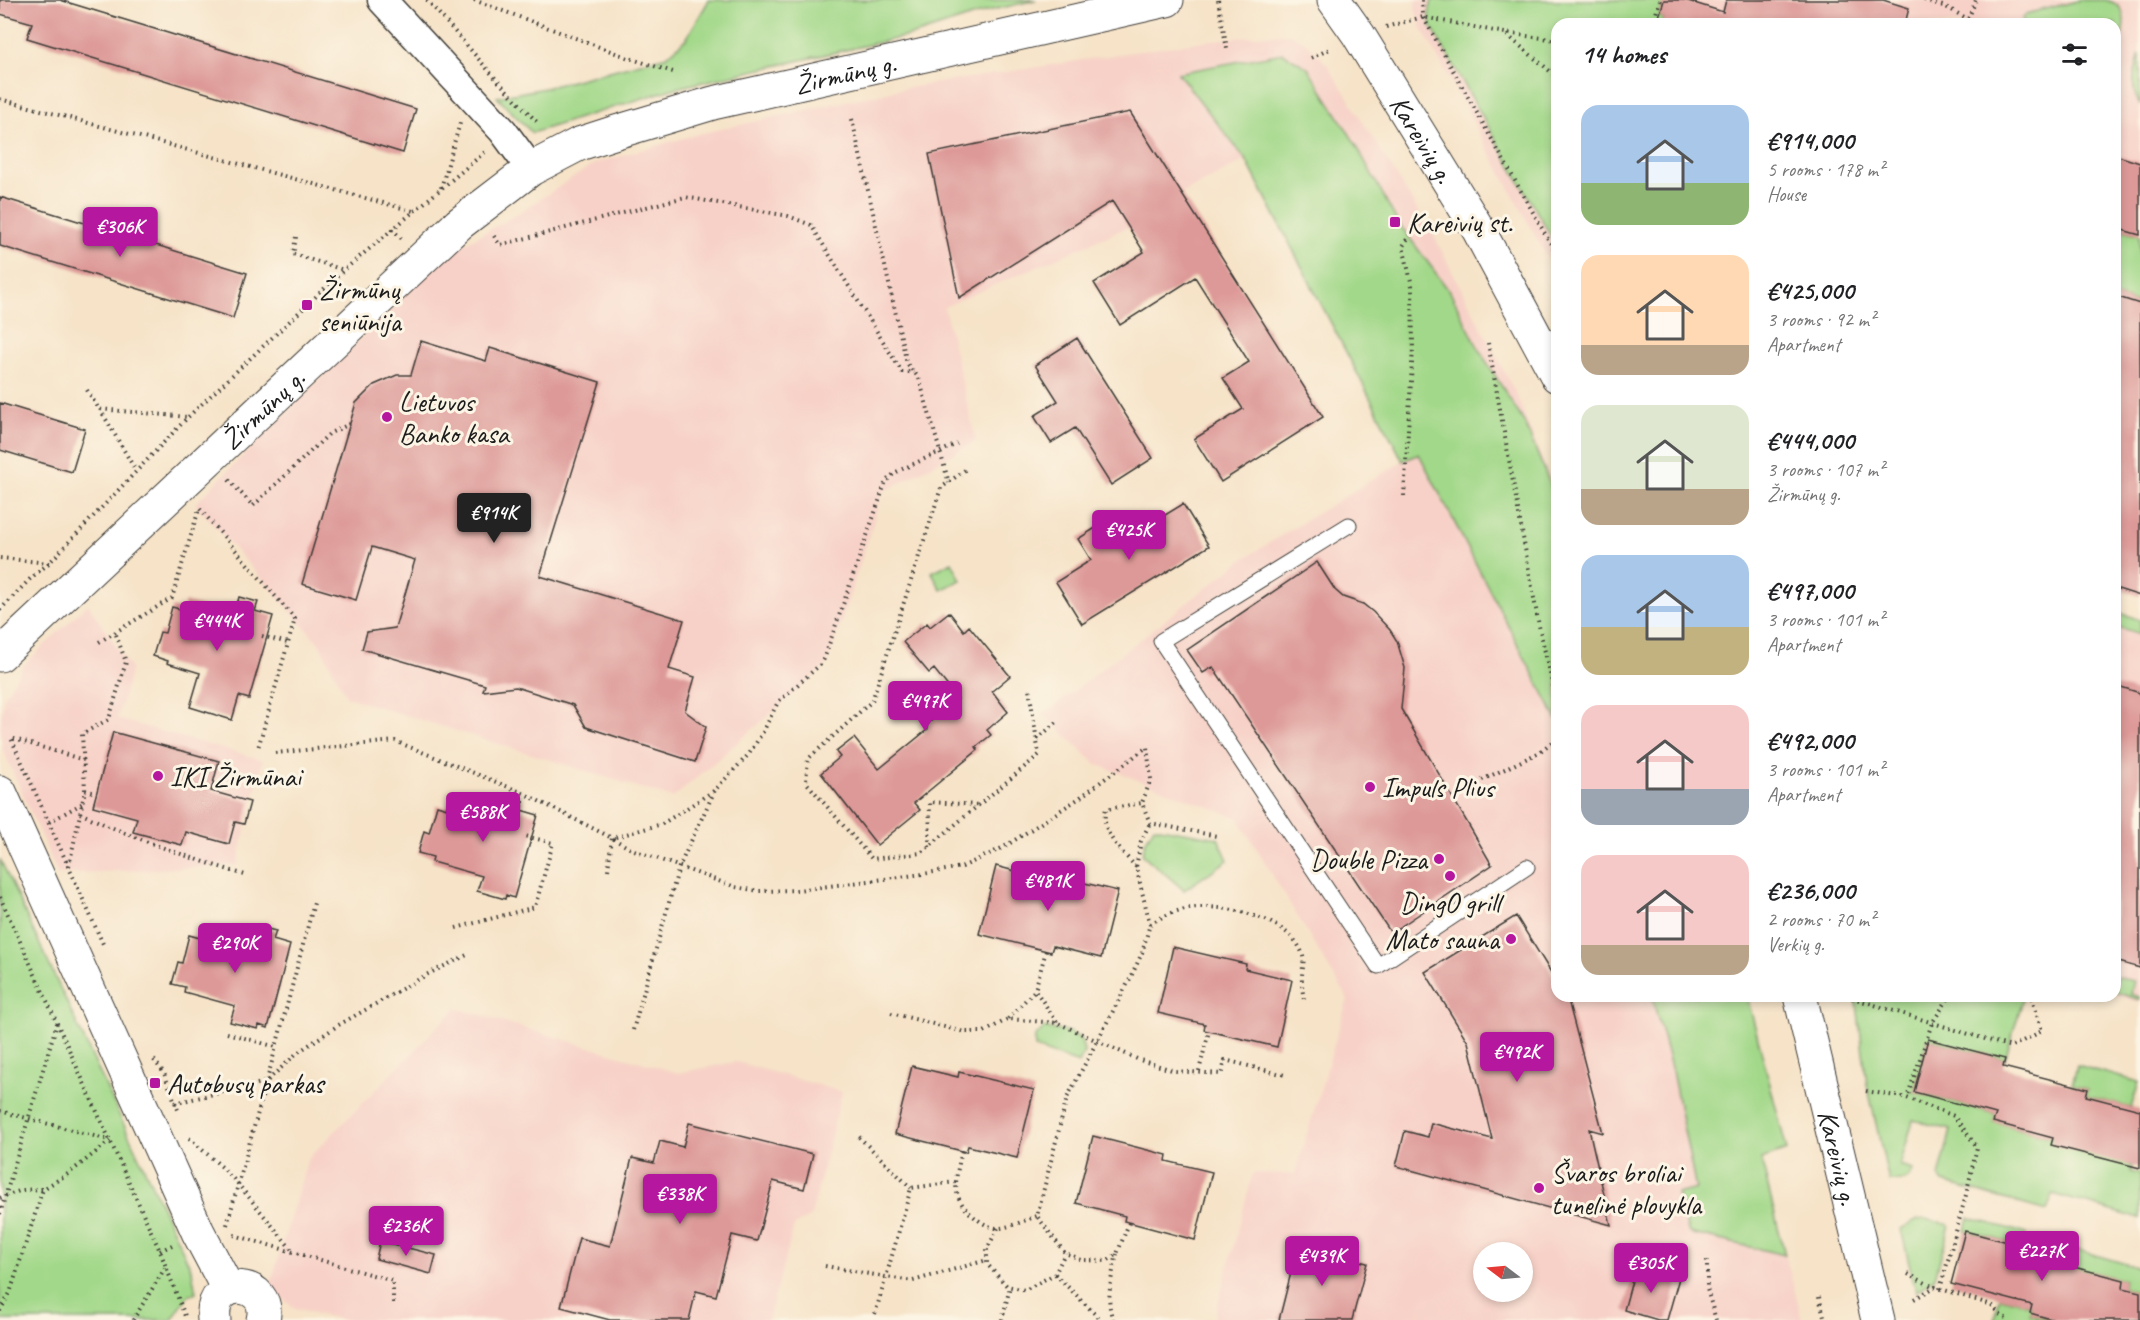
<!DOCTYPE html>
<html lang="en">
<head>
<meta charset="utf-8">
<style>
  body { margin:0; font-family:Caveat,sans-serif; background:#f2f2f2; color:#202124; height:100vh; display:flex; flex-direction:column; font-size:22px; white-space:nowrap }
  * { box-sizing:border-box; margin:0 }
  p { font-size:20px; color:#757577 }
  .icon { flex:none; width:33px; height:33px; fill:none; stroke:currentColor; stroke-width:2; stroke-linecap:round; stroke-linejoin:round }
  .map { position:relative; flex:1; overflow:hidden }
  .drawer { position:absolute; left:1551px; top:18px; width:570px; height:984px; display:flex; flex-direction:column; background:#fff; border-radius:18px; box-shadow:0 3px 9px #0003 }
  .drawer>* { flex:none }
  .needle { width:39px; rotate:286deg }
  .tools { position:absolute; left:1473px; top:1242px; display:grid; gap:12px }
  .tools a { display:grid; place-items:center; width:60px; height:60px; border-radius:50%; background:#fff; box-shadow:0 3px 9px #0003; font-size:30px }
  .price { position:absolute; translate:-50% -51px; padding:0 14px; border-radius:6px; background:#b5179e; color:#fff; font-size:20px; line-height:39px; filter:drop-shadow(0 2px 3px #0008) }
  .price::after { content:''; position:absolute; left:50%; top:36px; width:18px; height:14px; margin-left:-9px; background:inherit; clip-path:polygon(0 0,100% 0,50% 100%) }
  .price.on { background:#222; color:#fff }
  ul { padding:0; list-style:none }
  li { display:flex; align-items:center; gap:18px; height:150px; padding:0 30px }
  li span { display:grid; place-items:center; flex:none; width:168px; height:120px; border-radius:18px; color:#555 }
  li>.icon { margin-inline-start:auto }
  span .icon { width:72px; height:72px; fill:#fffc; stroke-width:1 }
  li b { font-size:26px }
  h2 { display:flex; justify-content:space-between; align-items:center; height:72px; padding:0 30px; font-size:26px }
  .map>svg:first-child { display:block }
</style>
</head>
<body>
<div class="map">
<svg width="2140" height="1320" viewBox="0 0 2140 1320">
  <rect width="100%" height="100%" fill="#fcf5e5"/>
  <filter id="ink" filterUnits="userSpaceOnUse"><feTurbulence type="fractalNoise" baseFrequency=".0167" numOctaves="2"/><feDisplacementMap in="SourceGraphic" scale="12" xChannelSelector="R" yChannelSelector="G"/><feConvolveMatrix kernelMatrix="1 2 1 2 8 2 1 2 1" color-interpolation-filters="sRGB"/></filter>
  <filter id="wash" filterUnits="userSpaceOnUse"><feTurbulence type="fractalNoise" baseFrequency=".008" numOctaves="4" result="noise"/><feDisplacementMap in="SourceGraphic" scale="24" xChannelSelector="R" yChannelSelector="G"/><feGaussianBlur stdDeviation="1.35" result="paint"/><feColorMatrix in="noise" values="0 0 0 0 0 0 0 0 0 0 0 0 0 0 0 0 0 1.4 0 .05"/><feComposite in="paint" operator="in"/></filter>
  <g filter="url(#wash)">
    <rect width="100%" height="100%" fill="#f6e3c8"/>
    <path fill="#f7d1c7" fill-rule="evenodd" d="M 1416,0 L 2140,0 L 2140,235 L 2115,228 L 2115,24 L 1557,24 L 1557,275 L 1419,23 L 1415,8 Z
      M 1290,34 L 1305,42 L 1327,64 L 1433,235 L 1516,394 L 1557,497 L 1557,996 L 1747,996 L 1787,1150 L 1761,1159 L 1802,1320 L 1214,1320 L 1253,1173 L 1295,1174 L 1348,999 L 1238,818 L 1096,764 L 1041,712 L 1048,711 L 1245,558 L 1403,461 L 1300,259 L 1246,160 L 1183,193 L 1128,227 L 944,307 L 976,441 L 883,492 L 827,665 L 673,798 L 347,697 L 319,643 L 195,504 L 424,275 L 461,246 L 514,216 L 596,163 L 698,134 L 906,88 L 1204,41 L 1264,35 ZM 1484,1252 L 1522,1252 L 1522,1292 L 1484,1292 Z
      M 88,604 L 131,669 L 117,719 L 263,760 L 237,865 L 58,874 L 3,750 L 0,726 L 4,697 L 24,665 Z
      M 2115,615 L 2140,623 L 2140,1003 L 2115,995 Z
      M 456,1008 L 678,1073 L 736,1062 L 842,1092 L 811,1216 L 794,1226 L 768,1320 L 343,1320 L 295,1308 L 269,1289 L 308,1159 Z"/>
    <path fill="#a2d889" stroke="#5f7a52" stroke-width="1.5" d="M 709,0 L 1036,0 L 988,11 L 917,34 L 672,89 L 532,133 L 497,97 L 545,88 L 667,56 L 686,39 Z
      M 1432,0 L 1664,0 L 1659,17 L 1663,18 L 1662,24 L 1557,24 L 1557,247 L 1431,26 L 1429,13 Z
      M 2081,0 C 2088,0 2098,0 2105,0 C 2137,6 2120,41 2115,61 L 2115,24 L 2023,24 L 2023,18 L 2026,14 Z
      M 1283,53 L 1308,68 L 1355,143 L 1397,221 L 1450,292 L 1481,353 L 1524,422 L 1557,500 L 1557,720 L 1419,454 L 1403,461 L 1246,160 L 1178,73 Z
      M 2140,54 L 2140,104 C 2129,89 2135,70 2140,54 Z
      M 2115,228 L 2140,235 L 2140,292 L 2137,303 L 2115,296 Z
      M 952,562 L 961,580 L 941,590 L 932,572 Z
      M 2115,611 L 2140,620 L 2140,634 L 2115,626 Z
      M 1154,827 L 1218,838 L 1228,860 L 1184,890 L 1142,854 L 1145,842 Z
      M 0,859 L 192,1271 L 196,1293 L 188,1296 L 172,1320 L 0,1320 Z
      M 2115,977 L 2134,981 L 2131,994 L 2140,997 L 2140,1000 L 2115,992 Z
      M 1652,996 L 1747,996 L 1787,1150 L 1761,1159 L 1785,1255 L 1689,1233 L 1677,1194 L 1696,1189 L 1672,1071 Z
      M 1856,996 L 2024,996 L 2005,1059 L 1928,1039 L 1914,1092 L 1996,1114 L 1994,1122 L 2053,1138 L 2132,1166 L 2131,1172 L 2140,1174 L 2140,1219 L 2053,1194 L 2047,1211 L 1943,1182 L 1939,1177 L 1951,1130 L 1913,1120 L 1900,1166 L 1913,1170 C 1909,1182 1901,1180 1889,1181 L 1867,1084 Z
      M 1044,1028 L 1070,1032 L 1081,1039 L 1084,1052 L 1079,1063 L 1035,1048 L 1035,1037 Z
      M 2077,1065 L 2139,1082 L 2131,1108 L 2086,1096 L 2088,1089 L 2072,1085 Z
      M 1969,1218 L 2026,1233 L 2023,1246 L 1965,1231 Z
      M 1925,1219 L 1950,1225 L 1935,1277 L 1916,1292 L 1901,1229 L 1918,1220 Z
      M 2044,1240 L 2140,1268 L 2140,1292 L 2123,1288 L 2124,1280 L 2039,1258 Z
      M 2000,1297 L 2032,1305 L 2030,1314 L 2054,1320 L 1994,1320 Z"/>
    <g id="blocks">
      <path fill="#dd9997" d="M 0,0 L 60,0 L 416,109 L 403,153 L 27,38 L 32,23 L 0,14 Z
        M 1664,0 L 1685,0 L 1723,12 L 1726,0 L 1883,0 L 1909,8 L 1905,24 L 1662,24 L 1663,18 L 1659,17 Z
        M 1130,112 L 1323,417 L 1221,482 L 1194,439 L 1243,409 L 1223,378 L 1249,362 L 1195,277 L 1120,325 L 1094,283 L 1144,252 L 1112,201 L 959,298 L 929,154 Z
        M 2115,155 L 2140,163 L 2140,235 L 2115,228 Z
        M 0,197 L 247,273 L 233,318 L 0,246 Z
        M 2115,296 L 2140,304 L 2140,596 L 2115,588 Z
        M 1077,338 L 1153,458 L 1111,485 L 1075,428 L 1051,443 L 1034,416 L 1058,401 L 1035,365 Z
        M 421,341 L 486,361 L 490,348 L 600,382 L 540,576 L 684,620 L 669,669 L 695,677 L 685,711 L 706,727 L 695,762 L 586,727 L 573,705 L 516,687 L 483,691 L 485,685 L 362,649 L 367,632 L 395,628 L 415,560 L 372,547 L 356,600 L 302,584 L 356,403 L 374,385 L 397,375 L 411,375 Z
        M 0,403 L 85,429 L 72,472 L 0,450 Z
        M 1183,504 L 1209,546 L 1082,624 L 1056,582 L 1091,560 L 1078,539 L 1108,520 L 1121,542 Z
        M 1317,562 L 1335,590 L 1343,597 L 1363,604 L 1373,612 L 1390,630 L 1397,641 L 1405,668 L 1401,709 L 1492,865 L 1391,933 L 1213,667 L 1203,673 L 1187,650 Z
        M 239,597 L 258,602 L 255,611 L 273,616 L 249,699 L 239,696 L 232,720 L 190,707 L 200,673 L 167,663 L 168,661 L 153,656 L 160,632 L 165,633 L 172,607 L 183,610 L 185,602 L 234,616 Z
        M 949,612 L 964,631 L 969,626 L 1010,676 L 992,691 L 1008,712 L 987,730 L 991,735 L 976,747 L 978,750 L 914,803 L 920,810 L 877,845 L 821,773 L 840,757 L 836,752 L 854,738 L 879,769 L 928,729 L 926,725 L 958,699 L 934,669 L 929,673 L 903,642 L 927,623 L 930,627 Z
        M 2115,685 L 2140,693 L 2140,968 L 2115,961 Z
        M 113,732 L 219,761 L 211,791 L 250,802 L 244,824 L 235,822 L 229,844 L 186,832 L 182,845 L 133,832 L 137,818 L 93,806 Z
        M 505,796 L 524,801 L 521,810 L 538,815 L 514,898 L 506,895 L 505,899 L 477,891 L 482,876 L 432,862 L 433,857 L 418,853 L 424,831 L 429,833 L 437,805 L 447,808 L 449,801 L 499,815 Z
        M 996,866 L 1041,878 L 1043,873 L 1118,891 L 1101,958 L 1053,946 L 1051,952 L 979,934 Z
        M 1516,916 L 1557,982 L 1557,996 L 1565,996 L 1568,1000 L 1603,1133 L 1589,1129 L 1611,1225 L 1396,1166 L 1405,1131 L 1428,1137 L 1431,1123 L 1492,1139 L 1468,1042 L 1425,972 Z
        M 256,926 L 276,931 L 273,940 L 290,945 L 268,1028 L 259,1025 L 258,1029 L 230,1022 L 235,1006 L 184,992 L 185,987 L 172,984 L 178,962 L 182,963 L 189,935 L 200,938 L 202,931 L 251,945 Z
        M 1173,947 L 1246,964 L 1245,969 L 1292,980 L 1277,1047 L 1204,1030 L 1205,1024 L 1158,1013 Z
        M 1928,1039 L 2005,1059 L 2003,1067 L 2088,1089 L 2086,1096 L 2140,1110 L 2140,1168 L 2051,1145 L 2053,1138 L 1993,1122 L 1996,1114 L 1914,1092 Z
        M 912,1066 L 958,1077 L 959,1072 L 1034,1090 L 1017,1158 L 968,1146 L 966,1152 L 895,1134 Z
        M 689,1123 L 813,1154 L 804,1189 L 773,1181 L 757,1241 L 732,1235 L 716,1296 L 696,1291 L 689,1320 L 610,1320 L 561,1307 L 579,1238 L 610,1246 L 632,1158 L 654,1163 L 660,1141 L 683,1147 Z
        M 1093,1136 L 1167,1155 L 1166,1161 L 1212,1172 L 1195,1240 L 1124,1221 L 1125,1216 L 1076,1203 Z
        M 1965,1231 L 2041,1251 L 2039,1258 L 2124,1280 L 2123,1288 L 2140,1292 L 2140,1320 L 2054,1320 L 2030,1313 L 2032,1305 L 1951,1284 Z
        M 380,1241 L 436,1255 L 431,1274 L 376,1259 Z
        M 1298,1245 L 1367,1263 L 1352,1320 L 1279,1320 Z
        M 1636,1266 L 1679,1278 L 1667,1320 L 1658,1320 L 1624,1310 Z"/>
    </g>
  </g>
  <g filter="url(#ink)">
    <use href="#blocks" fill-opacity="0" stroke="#3d3a36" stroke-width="1.5"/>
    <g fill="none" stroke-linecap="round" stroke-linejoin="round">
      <defs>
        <path id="lane" d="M 1349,525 L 1161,641 L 1378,966 L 1527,867"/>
        <path id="street" d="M 382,0 L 503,131 L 531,169"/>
        <g id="primary">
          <path id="s1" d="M 1334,0 L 1358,34 L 1478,229 L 1557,376"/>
          <path id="s2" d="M 0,655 L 459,224 L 531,169 L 579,144 L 613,133 L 713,103 L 1167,0"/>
          <path d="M 0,792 L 198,1232 L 228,1289"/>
          <path id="s3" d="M 1800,996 L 1878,1320"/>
          <path d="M 214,1320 C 209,1273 273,1280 263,1320"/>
        </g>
      </defs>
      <use href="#lane" stroke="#3d3a36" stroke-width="17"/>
      <use href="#street" stroke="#3d3a36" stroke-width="31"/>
      <use href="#primary" stroke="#3d3a36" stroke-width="35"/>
      <path stroke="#3d3a36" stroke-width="4" stroke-dasharray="1.5 4.5" stroke-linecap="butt" d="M 427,0 L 497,80 L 537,122
        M 474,0 L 629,58 L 673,72
        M 1218,0 L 1227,49
        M 1422,0 L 1423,17 L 1557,255
        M 1924,0 L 1946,7 L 1968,19
        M 1653,24 L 1660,0
        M 1966,24 L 1976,0
        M 1386,27 L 1423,17 L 1505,33 L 1557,40
        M 1507,35 L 1557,77
        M 1311,58 L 1332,48
        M 0,99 L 413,211
        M 852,119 L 907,364 L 919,378 L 949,483
        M 441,188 L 460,123
        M 392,229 L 402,239
        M 494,236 L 500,245 L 685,197 L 788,216 L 811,225 L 902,372 L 914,372
        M 296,237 L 293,254 L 344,270
        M 1488,343 L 1539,626 L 1557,704
        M 87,390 L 99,409 L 188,417
        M 100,409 L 136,471
        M 965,470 L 941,488 L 872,701 L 808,759 L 806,782 L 872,859 L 921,853 L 1039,755 L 1029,688
        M 229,480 L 253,506 L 330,433 L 350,424
        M 1404,496 L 1413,348 L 1412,286 L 1403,246 L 1418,223
        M 200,509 L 295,619 L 258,748
        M 0,558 L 49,563
        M 0,610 L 31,578 L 49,563 L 188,417 L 344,270 L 485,152
        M 262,636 L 288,643
        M 99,642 L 172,598 L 199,509
        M 1037,739 L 1057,722
        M 275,753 L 395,741 L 521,792 L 612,838 L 631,849 L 735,887 L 759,891 L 798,890 L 923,874 L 962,867 L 1004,847 L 1078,799 L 1147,747 L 1151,779 L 1142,803 L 1150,823 L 1217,836
        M 84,760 L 11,738 L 103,944
        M 1482,780 L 1538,753 L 1557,738
        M 85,790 L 82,734 L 109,719 L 126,662 L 115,632
        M 80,813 C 134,839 188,857 245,875
        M 49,822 L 83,803
        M 929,847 L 930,802 L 979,805
        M 69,866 L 85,790 L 96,793
        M 1136,867 C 1122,851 1099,832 1106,809 L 1142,803
        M 608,870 L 612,838 L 662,824 L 715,790 L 749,754 L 763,732 L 778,702 L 821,664 L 824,659 L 886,481 L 896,472 L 957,444
        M 0,897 L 160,1251 L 185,1316
        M 1150,924 C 1163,916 1174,911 1189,908 C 1219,903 1277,916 1296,942 C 1309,960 1301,965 1302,982 C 1302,988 1303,994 1304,1000
        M 456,928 L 535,907 L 553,843 L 525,836
        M 1046,951 L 1035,990 L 1057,1022
        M 1852,998 L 2011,1047 L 2042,1031 L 2031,996
        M 891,1013 L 964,1032 L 984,1032 L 1008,1019 L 1058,1023 L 1137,1059 L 1175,1071 L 1222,1074 L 1225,1060 L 1285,1075
        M 1008,1019 L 1035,990
        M 633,1030 L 679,867 L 715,790
        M 227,1033 L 276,1047 L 314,903
        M 154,1060 L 164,1073 L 178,1110
        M 1199,1071 L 1209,1031
        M 1866,1091 L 1907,1098
        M 175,1103 L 266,1082 L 297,1053 L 337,1026 L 428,974 L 467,955
        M 0,1111 L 109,1140
        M 859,1137 L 911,1188
        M 189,1138 L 223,1168 L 238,1184 L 293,1251
        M 962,1151 C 956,1177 949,1195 972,1215 C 979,1221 987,1227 997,1228 C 1006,1229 1028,1219 1037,1216
        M 0,1198 L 22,1190 L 43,1189 L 68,1174 L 110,1141
        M 0,1214 L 57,1023
        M 1129,1223 L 1117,1254 L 1107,1261 L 1083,1260 L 1065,1253 L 1037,1216 L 1067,1098 L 1130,979 L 1142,953 L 1150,924 L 1136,867 L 1141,841 L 1150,823
        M 227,1225 L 276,1047
        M 998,1228 L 987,1249 L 987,1264 L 1007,1286 L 1025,1290 L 1055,1274 L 1065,1253
        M 234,1235 L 393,1281 L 393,1307
        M 160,1251 L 172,1245
        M 1707,1260 L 1707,1289 L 1716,1320
        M 825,1266 L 886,1277 L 911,1188 L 956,1182
        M 1055,1274 L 1101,1320
        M 1908,1274 L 1934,1287
        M 1940,1289 L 1965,1199 L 1977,1147 L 1954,1116 L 1907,1098 L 1932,1023 L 1950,996
        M 1819,1297 L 1825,1320
        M 1914,1299 L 1935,1287 L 1992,1305 L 1998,1313 L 2009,1320
        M 0,1311 L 10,1293 L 43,1189
        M 875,1314 L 886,1277 L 913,1281 L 987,1260
        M 133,1320 L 165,1268
        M 1002,1320 L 1010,1287
        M 1113,1320 C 1105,1299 1112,1275 1117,1254"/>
      <use href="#lane" stroke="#fff" stroke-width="15"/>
      <use href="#street" stroke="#fff" stroke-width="28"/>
      <use href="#primary" stroke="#fff" stroke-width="33"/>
    </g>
  </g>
  <g fill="#b5179e" stroke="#fcf5e5" stroke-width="2">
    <rect x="1389" y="216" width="12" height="12" rx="3"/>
    <rect x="301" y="299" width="12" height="12" rx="3"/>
    <circle cx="387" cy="417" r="6"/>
    <circle cx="158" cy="776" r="6"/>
    <circle cx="1370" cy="787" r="6"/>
    <circle cx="1439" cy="859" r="6"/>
    <circle cx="1450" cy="876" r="6"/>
    <circle cx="1511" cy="939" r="6"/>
    <rect x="149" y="1077" width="12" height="12" rx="3"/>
    <circle cx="1539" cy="1188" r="6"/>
  </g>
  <g text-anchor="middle" stroke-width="6" stroke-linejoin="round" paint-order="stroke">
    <g font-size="28" fill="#1c1c1c" stroke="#fcf5e5">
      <text dy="10" stroke="none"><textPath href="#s2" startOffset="1050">Žirmūnų g.</textPath></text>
      <text dy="10" stroke="none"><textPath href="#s1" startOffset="165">Kareivių g.</textPath></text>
      <text dy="10" stroke="none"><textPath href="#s2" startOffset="360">Žirmūnų g.</textPath></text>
      <text dy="10" stroke="none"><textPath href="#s3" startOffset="166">Kareivių g.</textPath></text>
    </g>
    <g font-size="28" fill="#1c1c1c" stroke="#fcf5e5" text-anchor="start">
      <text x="1407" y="232">Kareivių st.</text>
      <text x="319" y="299">Žirmūnų<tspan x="319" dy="32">seniūnija</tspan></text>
      <text x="399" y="411">Lietuvos<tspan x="399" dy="32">Banko kasa</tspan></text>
      <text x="170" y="786">IKI Žirmūnai</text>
      <text x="1382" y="797">Impuls Plius</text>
      <text x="1427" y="869" text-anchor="end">Double Pizza</text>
      <text x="1450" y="912" text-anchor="middle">DingO grill</text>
      <text x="1499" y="949" text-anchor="end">Mato sauna</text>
      <text x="167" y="1093">Autobusų parkas</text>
      <text x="1551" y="1182">Švaros broliai<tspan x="1551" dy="32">tunelinė plovykla</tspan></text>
    </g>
  </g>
</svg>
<div class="tools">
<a><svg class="needle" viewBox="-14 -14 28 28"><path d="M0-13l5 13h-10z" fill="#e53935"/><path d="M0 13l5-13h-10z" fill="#757577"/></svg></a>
</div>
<b class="price" style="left:120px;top:258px">€306K</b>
<b class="price on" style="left:494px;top:544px">€914K</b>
<b class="price" style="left:1129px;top:561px">€425K</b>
<b class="price" style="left:217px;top:652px">€444K</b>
<b class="price" style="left:925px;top:732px">€497K</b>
<b class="price" style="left:483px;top:843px">€588K</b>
<b class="price" style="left:1048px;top:912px">€481K</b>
<b class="price" style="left:235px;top:974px">€290K</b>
<b class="price" style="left:1517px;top:1083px">€492K</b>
<b class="price" style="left:680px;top:1225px">€338K</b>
<b class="price" style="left:406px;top:1257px">€236K</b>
<b class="price" style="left:2042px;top:1282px">€227K</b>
<b class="price" style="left:1322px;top:1287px">€439K</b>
<b class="price" style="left:1651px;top:1294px">€305K</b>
<section class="drawer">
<h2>14 homes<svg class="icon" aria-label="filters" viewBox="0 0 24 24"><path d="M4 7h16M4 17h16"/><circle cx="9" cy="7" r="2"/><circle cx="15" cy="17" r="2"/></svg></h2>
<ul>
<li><span style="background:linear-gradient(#a9c7e8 65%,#8fb573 0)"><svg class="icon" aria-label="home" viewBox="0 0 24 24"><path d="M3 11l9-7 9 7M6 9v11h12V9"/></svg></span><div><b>€914,000</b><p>5 rooms · 178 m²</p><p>House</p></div></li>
<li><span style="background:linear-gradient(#ffd9b3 75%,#b9a48a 0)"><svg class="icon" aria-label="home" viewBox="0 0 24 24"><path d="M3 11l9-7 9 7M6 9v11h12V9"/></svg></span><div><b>€425,000</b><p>3 rooms · 92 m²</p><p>Apartment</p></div></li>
<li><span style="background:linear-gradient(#dfe7d0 70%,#b9a48a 0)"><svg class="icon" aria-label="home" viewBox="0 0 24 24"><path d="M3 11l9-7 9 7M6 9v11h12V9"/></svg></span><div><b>€444,000</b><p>3 rooms · 107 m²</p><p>Žirmūnų g.</p></div></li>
<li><span style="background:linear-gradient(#a9c7e8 60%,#c2b280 0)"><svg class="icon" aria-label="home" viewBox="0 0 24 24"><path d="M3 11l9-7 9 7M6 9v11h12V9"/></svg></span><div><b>€497,000</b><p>3 rooms · 101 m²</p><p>Apartment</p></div></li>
<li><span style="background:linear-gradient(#f6c9c9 70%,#9aa5b1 0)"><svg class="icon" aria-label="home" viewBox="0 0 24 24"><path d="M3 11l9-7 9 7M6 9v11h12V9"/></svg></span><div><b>€492,000</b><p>3 rooms · 101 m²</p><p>Apartment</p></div></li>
<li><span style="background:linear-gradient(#f6c9c9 75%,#b9a48a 0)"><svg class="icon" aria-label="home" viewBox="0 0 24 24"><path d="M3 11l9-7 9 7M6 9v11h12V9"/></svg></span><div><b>€236,000</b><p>2 rooms · 70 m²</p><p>Verkių g.</p></div></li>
</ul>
</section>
</div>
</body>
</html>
